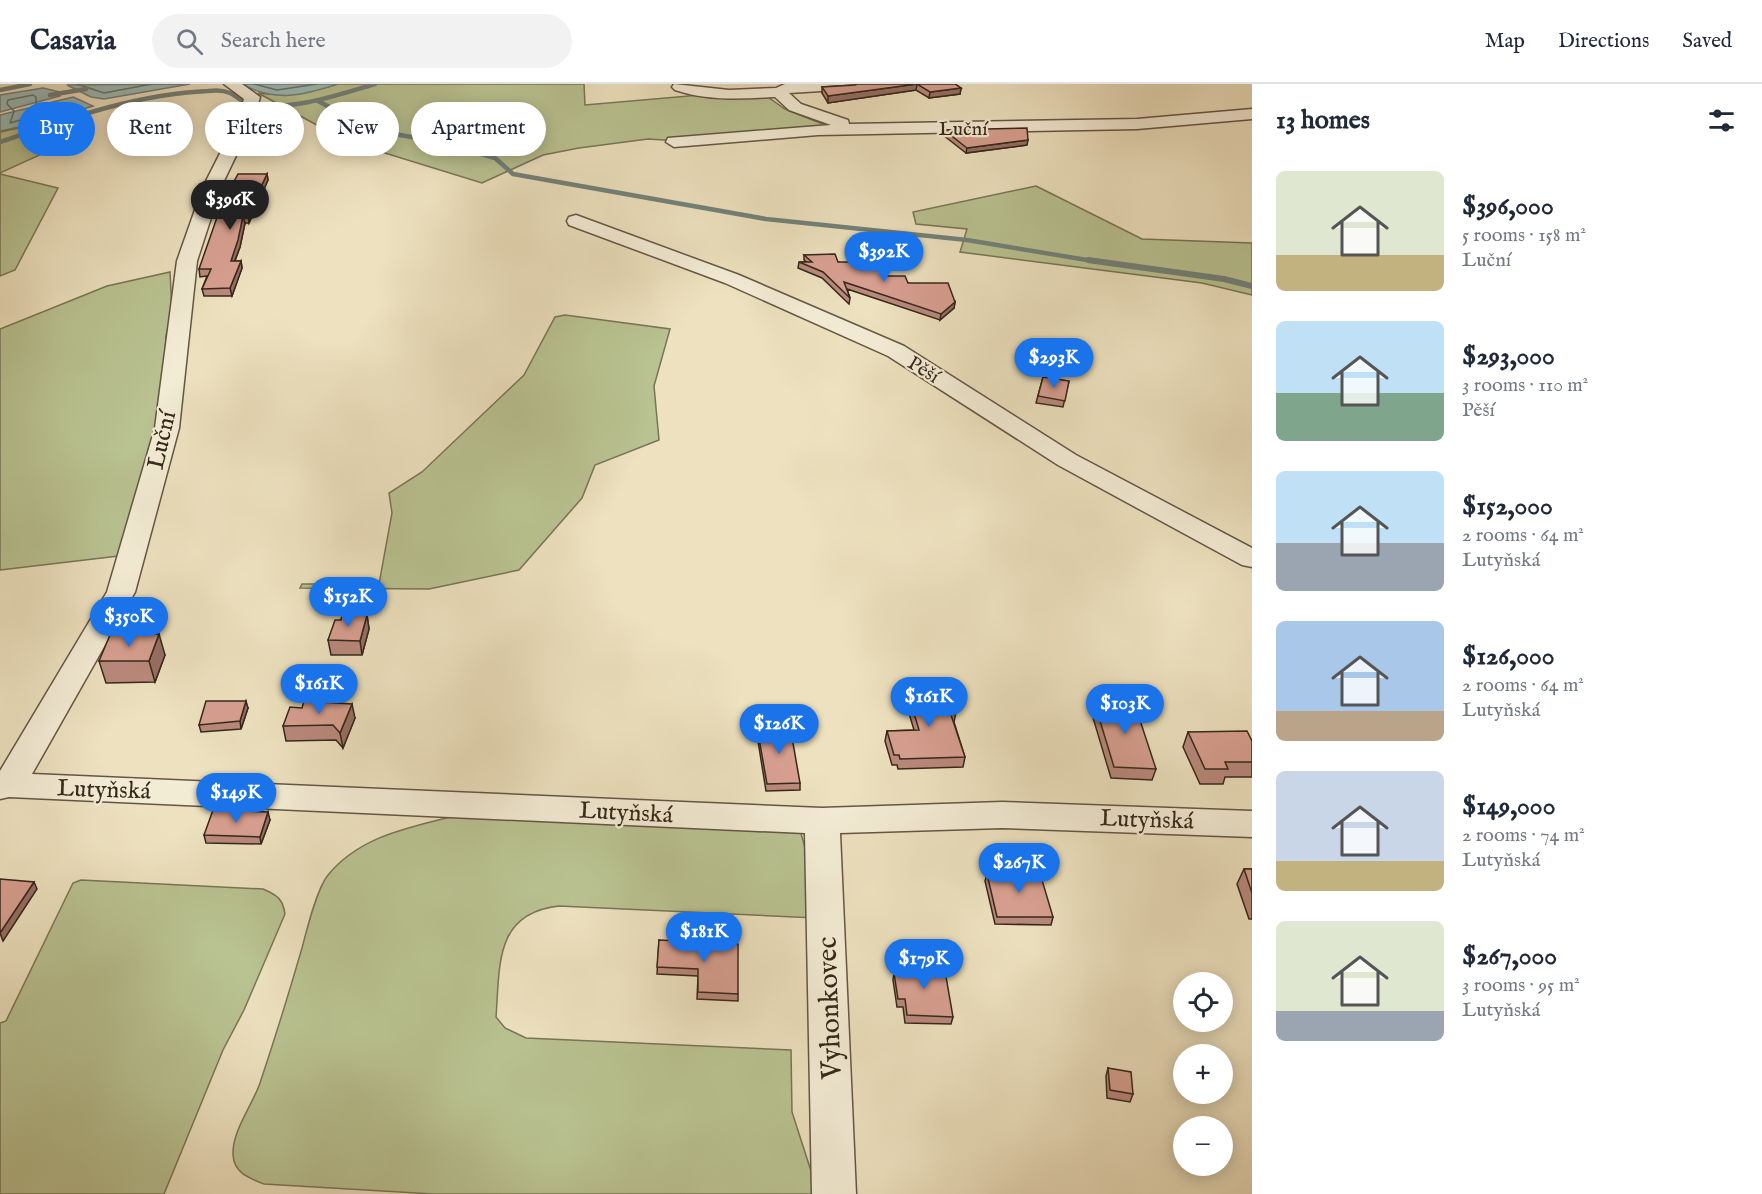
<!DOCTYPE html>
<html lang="en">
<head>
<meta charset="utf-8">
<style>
  body { margin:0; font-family:"IM FELL English",serif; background:#f2f2f3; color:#1f2937; height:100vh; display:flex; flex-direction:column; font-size:22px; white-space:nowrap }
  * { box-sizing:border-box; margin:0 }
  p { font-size:20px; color:#747a83 }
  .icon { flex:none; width:33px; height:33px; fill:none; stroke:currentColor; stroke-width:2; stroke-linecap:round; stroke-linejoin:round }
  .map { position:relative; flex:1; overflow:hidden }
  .panel { display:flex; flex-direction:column; background:#fff; width:510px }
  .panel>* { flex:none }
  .hud { position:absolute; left:18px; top:18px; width:570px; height:54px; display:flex; gap:12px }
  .fabs { position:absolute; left:1173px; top:888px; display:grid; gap:12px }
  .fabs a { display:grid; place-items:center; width:60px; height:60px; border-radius:50%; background:#fff; box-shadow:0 3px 15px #0003; font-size:30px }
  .price { position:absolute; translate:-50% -51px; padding:0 14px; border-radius:21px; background:#1a73e8; color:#fff; font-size:20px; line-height:39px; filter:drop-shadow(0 2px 3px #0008) }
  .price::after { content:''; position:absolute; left:50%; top:36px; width:18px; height:14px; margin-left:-9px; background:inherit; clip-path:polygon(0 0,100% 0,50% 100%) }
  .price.current { background:#222; color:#fff }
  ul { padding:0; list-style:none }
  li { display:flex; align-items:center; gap:18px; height:150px; padding:0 24px }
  li span { display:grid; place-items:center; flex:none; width:168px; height:120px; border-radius:9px; color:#555 }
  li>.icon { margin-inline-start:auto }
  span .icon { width:72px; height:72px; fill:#fffc; stroke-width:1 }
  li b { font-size:26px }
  h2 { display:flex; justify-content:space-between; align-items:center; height:72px; padding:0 24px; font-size:26px }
  .tag { padding:0 21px; border-radius:27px; background:#fff; box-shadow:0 3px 15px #0003; font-size:21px; line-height:54px }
  .tag.current { background:#1a73e8; color:#fff }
  header { display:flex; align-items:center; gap:36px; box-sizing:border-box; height:84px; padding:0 30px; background:#fff; border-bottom:2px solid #e0e1e3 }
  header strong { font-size:28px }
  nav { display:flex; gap:33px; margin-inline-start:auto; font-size:21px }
  .search { width:420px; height:54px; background:#f2f2f3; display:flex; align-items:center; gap:15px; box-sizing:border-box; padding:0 21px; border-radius:33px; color:#747a83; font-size:22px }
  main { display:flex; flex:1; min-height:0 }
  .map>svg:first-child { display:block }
</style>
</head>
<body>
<header>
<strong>Casavia</strong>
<div class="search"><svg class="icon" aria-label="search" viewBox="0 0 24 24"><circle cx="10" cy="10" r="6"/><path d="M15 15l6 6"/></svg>Search here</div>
<nav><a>Map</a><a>Directions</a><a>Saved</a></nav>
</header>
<main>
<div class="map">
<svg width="1252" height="1110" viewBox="0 0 1252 1110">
  <rect width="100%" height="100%" fill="#ede1bf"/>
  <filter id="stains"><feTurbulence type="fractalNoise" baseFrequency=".00333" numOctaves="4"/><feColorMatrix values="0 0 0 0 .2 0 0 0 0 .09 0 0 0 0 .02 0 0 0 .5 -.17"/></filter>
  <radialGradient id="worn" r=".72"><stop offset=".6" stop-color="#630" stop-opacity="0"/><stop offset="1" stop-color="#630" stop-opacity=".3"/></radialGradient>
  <path fill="#b9c291" stroke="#787556" stroke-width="1.5" d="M 338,0 L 584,0 L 585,21 L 758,6 L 785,25 L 820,39 L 840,44 L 680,57 L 648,55 L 579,64 L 543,71 L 482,99 L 346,57 L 258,9 C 287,13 311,8 338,0 Z
    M 52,37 L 90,48 L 0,89 L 0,48 Z
    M 0,90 L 58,104 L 15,186 L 0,192 Z
    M 1036,102 L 1142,155 L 1252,159 L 1252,211 L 1202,199 L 960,168 L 967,145 L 916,140 L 913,128 Z
    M 170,188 L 172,226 L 166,252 L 163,335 L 127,471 L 0,486 L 0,245 L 107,202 Z
    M 565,231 L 670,245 L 654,302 L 659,356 L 595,381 L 582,414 L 519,486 L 429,505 L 300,504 L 302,500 L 379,500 L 392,429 L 389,409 L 422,388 L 524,291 L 555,233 Z
    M 454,732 L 800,746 L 809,778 L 815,834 L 559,822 C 494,829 500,882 496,933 L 505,944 L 526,954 L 791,966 L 792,1028 L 811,1087 L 813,1110 L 433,1110 L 264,1100 C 249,1094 234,1089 233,1071 C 232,1047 252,1022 260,999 C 275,954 289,909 302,864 C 307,845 317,804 328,791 C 360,752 408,744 454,732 Z
    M 81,796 L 263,805 C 277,811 283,815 285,830 L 244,926 L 223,966 L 164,1110 L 0,1110 L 0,939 L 6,937 L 73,799 Z"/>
  <path fill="#9bbcba" stroke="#73817a" stroke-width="1.5" d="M 190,0 L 104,15 L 91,13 L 67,1 Z
    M 242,0 L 338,0 C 304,11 275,19 242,0 Z
    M 43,4 L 60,8 L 60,12 L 0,28 L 0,11 Z
    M 73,13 L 93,22 L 29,41 L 0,47 L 0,31 Z"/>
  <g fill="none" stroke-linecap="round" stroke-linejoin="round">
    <path stroke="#68726a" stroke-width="1.5" d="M 77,0 L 104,9 L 152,0
      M 254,0 L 277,6 L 317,0
      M 33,11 L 36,13 L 36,21 L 41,26 L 41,30 L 10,39 L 14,27 L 7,20 L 8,16 Z"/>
    <path stroke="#73817a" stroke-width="4.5" d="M 0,6 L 30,0
      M 50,11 L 86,5
      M 318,17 L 352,35 L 381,42 L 400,51 L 440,58 L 495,74 L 513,90 L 766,135 L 967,156 L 1099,178
      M 0,58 C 67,35 136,10 208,7 C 215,6 223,6 230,9 C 237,12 242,19 250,20 C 292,27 335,12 375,0"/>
    <path stroke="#73817a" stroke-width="6" d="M 1088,176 L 1224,195 L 1252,202"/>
    <defs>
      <path id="minor" d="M 224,0 L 242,0 L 260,13 L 254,34 L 221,103 L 197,177 L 179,344 L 135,508 L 32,690 L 822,724 L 1002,718 L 1252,727 L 1252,753 L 1002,744 L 840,749 L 856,1110 L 812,1110 L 805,749 L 9,713 L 0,715 L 0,687 L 107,508 L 155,344 L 177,177 L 203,103 L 238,34 L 244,15 Z
        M 674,0 L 729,6 L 776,4 L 785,0 L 862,0 L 854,5 L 789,9 L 801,20 L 848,36 L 849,40 L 1137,35 L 1252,25 L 1252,35 L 1137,45 L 818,51 L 674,63 L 666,58 L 668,54 L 831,41 L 789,26 L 775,13 C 740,15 708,17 675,6 L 672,3 Z
        M 576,131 L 739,191 L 904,262 L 1076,371 L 1252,464 L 1252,483 L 1242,481 L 1058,381 L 888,272 L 725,199 L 569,141 L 567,137 L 569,133 Z"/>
    </defs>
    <use href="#minor" stroke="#645644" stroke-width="3"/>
    <use href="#minor" fill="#f3ecd5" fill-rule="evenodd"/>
  </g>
  <path fill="#b9897c" stroke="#36281b" stroke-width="1.5" d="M 955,0 L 961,4 L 960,10 L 929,14 L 916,6 L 828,19 L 822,9 L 822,3 L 855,1 Z
    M 944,46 L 1027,61 L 966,69 L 943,51 Z
    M 267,90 L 268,96 L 249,139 L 245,139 L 240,163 L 235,177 L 241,177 L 242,184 L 232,212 L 204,212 L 202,205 L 207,192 L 200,193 L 199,185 Z
    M 804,171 L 838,178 L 908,199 L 955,218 L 954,224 L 940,236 L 847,205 L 850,214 L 849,220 L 822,194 L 798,184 L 799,178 L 806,178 L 804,176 Z
    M 1043,293 L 1069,297 L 1063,323 L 1036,319 Z
    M 367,531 L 369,545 L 362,571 L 331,571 L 328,556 L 341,536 Z
    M 165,571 L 155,598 L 106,599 L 99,577 Z
    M 907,606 L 956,628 L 954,638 L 965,673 L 963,683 L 898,685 L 897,681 L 892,681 L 885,657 L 887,647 L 914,646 L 905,616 Z
    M 1094,617 L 1156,685 L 1152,696 L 1111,694 L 1091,627 Z
    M 248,624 L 241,645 L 201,648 L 199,641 Z
    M 355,634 L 343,664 L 336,656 L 286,657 L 283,642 Z
    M 757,643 L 800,699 L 800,706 L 766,707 L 757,651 Z
    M 1188,648 L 1252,657 L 1252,693 L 1225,693 L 1223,700 L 1200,700 L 1183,663 Z
    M 270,736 L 261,760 L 206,759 L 204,751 Z
    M 1244,785 L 1252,785 L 1252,835 L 1249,835 L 1237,800 Z
    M 1005,786 L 1053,833 L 1051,841 L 995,840 L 985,797 L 987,790 L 1004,789 Z
    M 659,856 L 738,910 L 738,917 L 697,915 L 698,892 L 657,890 Z
    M 904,880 L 953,933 L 951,940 L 905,939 L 903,923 L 897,923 L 893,896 L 894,889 L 903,889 Z
    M 1108,984 L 1133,1010 L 1130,1018 L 1107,1014 L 1106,992 Z"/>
  <path fill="#966f65" stroke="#36281b" stroke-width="1.5" d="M 917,0 L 916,6 L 828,19 L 828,12 Z
    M 961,4 L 960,10 L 929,14 L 930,8 Z
    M 1028,56 L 1027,61 L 966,69 L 967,64 Z
    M 267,90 L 268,96 L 249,139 L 248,131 Z
    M 243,132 L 245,139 L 240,163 L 232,184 L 231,177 Z
    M 241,177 L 242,184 L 232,212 L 230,204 Z
    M 955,218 L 954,224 L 940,236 L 941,230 Z
    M 367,531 L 369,545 L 362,571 L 360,557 Z
    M 159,550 L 165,571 L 155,598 L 149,577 Z
    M 246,617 L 248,624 L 241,645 L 240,637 Z
    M 352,620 L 355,634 L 343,664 L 340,649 Z
    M 268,728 L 270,736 L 261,760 L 260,753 Z
    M 34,798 L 37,805 L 3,857 L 0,849 Z"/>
  <path fill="#d79f90" stroke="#36281b" stroke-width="1.5" d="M 857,0 L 955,0 L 961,4 L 930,8 L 917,0 L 828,12 L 822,3 L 855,1 Z
    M 1027,44 L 1028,56 L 967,64 L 944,46 Z
    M 238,90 L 267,90 L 248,131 L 243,132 L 238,156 L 231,177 L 241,177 L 230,204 L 202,205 L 211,185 L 199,185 L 221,122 Z
    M 835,170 L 838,178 L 860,178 L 862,185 L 883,185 L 886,192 L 905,192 L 908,199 L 948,199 L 955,218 L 941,230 L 844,198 L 850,214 L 823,188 L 799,178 L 812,178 L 804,171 Z
    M 1043,293 L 1069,297 L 1065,317 L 1038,312 Z
    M 342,531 L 367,531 L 360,557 L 328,556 L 335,536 L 341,536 Z
    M 159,550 L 149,577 L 99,577 L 110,551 Z
    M 947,605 L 956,628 L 950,628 L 965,673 L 900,675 L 899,671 L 894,671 L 887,647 L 919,646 L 907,606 Z
    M 206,617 L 246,617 L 240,637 L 199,641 Z
    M 304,617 L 352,620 L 340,649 L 333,641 L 283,642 L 290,623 L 302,624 Z
    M 1094,617 L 1134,618 L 1156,685 L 1114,683 Z
    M 790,642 L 800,699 L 767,700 L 757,643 Z
    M 1247,647 L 1252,657 L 1252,678 L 1225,678 L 1228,685 L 1205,685 L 1188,648 Z
    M 213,726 L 268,728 L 260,753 L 204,751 Z
    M 1244,785 L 1252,785 L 1252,809 Z
    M 1005,786 L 1039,786 L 1053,833 L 997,833 L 987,790 L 1006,789 Z
    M 0,795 L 34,798 L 0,849 Z
    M 659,856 L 738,860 L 738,910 L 698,908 L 698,885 L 657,883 Z
    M 904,880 L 944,881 L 953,933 L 907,931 L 905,915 L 898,915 L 894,889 L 905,889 Z
    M 1108,984 L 1131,988 L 1133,1010 L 1110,1006 Z"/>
  <g text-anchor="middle" stroke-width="4.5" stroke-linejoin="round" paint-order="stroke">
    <g font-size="20" fill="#36281b" stroke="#f3ecd5">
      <text x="963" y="51">Luční</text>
      <text transform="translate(924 285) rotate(32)" y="7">Pěší</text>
    </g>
    <g font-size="24" fill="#36281b" stroke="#f3ecd5">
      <text transform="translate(161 356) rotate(-77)" y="8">Luční</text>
      <text transform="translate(104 705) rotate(2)" y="8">Lutyňská</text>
      <text transform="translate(626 728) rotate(3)" y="8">Lutyňská</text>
      <text transform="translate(1147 735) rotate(2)" y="8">Lutyňská</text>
    </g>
    <g font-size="28" fill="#36281b" stroke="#f3ecd5">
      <text transform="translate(828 924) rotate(-92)" y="10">Vyhonkovec</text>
    </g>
  </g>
  <rect width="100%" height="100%" filter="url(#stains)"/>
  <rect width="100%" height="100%" fill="url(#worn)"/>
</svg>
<div class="fabs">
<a><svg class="icon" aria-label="locate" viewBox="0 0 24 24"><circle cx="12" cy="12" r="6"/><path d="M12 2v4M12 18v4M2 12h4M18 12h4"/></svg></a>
<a>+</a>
<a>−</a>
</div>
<b class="price current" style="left:230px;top:147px">$396K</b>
<b class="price" style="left:884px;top:199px">$392K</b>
<b class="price" style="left:1054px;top:305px">$293K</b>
<b class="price" style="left:348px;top:544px">$152K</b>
<b class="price" style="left:129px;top:564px">$350K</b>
<b class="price" style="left:319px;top:631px">$161K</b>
<b class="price" style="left:929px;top:644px">$161K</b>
<b class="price" style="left:1125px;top:651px">$103K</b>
<b class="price" style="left:779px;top:671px">$126K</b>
<b class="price" style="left:236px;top:740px">$149K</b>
<b class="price" style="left:1019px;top:810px">$267K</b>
<b class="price" style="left:704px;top:879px">$181K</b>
<b class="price" style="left:924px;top:906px">$179K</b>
<div class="hud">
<a class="tag current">Buy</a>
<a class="tag">Rent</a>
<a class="tag">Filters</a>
<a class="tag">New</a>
<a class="tag">Apartment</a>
</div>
</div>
<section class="panel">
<h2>13 homes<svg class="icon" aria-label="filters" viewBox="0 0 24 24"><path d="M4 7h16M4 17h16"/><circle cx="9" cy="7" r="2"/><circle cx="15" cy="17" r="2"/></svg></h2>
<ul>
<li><span style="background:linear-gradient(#dfe7d0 70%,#c2b280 0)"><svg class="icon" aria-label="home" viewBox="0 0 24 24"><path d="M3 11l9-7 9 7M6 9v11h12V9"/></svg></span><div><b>$396,000</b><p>5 rooms · 158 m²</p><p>Luční</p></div></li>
<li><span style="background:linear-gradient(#bfe0f5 60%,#7fa58c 0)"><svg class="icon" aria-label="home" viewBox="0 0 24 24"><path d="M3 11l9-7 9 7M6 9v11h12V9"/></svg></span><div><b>$293,000</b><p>3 rooms · 110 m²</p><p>Pěší</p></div></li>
<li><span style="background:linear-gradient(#bfe0f5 60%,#9aa5b1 0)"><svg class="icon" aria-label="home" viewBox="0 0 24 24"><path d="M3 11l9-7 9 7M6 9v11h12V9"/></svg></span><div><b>$152,000</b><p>2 rooms · 64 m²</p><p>Lutyňská</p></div></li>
<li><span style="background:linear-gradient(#a9c7e8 75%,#b9a48a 0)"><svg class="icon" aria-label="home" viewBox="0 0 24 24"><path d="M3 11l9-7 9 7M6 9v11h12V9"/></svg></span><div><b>$126,000</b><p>2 rooms · 64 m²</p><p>Lutyňská</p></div></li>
<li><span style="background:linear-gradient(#c9d6e8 75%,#c2b280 0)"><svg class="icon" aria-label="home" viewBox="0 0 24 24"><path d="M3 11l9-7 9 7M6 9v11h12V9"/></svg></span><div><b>$149,000</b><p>2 rooms · 74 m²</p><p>Lutyňská</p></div></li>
<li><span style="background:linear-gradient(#dfe7d0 75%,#9aa5b1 0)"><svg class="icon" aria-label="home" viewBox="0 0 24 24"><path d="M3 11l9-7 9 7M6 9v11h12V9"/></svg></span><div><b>$267,000</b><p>3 rooms · 95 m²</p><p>Lutyňská</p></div></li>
</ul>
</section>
</main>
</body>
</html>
